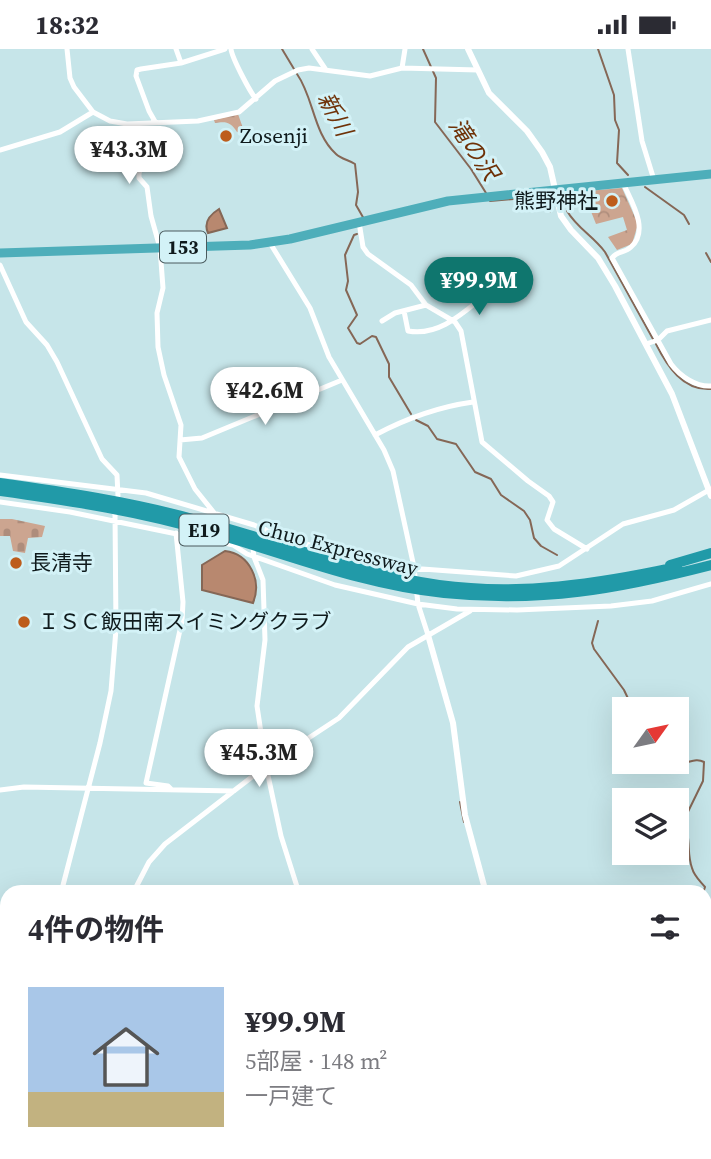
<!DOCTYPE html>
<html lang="ja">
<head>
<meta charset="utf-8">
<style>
  body { margin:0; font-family:"Source Serif 4","Noto Sans JP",serif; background:#f2f2f3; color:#2b2b33; height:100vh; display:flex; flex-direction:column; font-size:26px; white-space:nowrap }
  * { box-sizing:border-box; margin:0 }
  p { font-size:23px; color:#7c7c81 }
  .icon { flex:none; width:38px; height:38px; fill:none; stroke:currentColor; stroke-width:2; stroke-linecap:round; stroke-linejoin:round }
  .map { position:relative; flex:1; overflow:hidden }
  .sheet { position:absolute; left:0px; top:836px; width:712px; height:275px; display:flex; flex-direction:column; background:#fff; border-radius:21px 21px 0 0; box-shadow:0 7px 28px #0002 }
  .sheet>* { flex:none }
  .needle { width:46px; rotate:57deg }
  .buttons { position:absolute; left:612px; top:648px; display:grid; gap:14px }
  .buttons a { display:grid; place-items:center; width:77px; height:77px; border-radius:0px; background:#fff; box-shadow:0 7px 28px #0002; font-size:35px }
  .price { position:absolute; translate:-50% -60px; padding:0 16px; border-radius:24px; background:#fff; color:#222; font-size:23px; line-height:46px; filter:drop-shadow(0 2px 4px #0008) }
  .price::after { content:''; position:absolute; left:50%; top:42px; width:21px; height:16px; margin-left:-10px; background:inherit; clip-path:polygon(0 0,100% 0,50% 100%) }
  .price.current { background:#0f766e; color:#fff }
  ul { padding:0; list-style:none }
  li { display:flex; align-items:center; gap:21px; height:175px; padding:0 28px }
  li span { display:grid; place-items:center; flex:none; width:196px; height:140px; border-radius:0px; color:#555 }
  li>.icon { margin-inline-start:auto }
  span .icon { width:84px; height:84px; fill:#fffc; stroke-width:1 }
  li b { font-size:30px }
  h2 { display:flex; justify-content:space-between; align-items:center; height:84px; padding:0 28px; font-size:30px }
  .status { display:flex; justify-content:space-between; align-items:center; height:49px; padding:0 35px; background:#fff; direction:ltr }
  .status svg { height:19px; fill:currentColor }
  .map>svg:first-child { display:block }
</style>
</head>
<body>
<div class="status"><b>18:32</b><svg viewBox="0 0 49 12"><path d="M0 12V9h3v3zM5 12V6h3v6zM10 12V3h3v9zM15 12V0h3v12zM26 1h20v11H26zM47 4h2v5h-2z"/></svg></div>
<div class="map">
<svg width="711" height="1110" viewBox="0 0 711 1110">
  <defs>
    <pattern id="forest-crowns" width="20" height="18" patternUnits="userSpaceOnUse" patternTransform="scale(1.75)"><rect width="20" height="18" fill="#cca590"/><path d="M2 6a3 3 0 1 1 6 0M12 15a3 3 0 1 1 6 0" fill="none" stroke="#ae8d7c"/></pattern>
    <pattern id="cemetery-stones" width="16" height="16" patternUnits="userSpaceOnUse" patternTransform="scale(1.75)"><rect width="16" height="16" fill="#cca590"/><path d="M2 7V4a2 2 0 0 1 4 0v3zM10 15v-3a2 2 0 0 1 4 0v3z" fill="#ae8d7c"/></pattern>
  </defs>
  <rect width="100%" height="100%" fill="#c6e5e9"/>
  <path fill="url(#forest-crowns)" d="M 622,139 L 638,175 L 632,195 L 617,201 L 608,188 L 627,181 L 623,168 L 596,175 L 590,160 L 588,142 Z
    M 264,1104 L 301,1104 L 310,1110 L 266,1110 Z"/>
  <path fill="url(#cemetery-stones)" d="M 238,65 L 245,85 L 237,83 C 231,73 226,72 215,74 L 214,71 Z
    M 0,470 L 12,470 L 45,477 L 42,488 L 28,489 L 25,504 L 13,502 L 10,487 L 0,487 Z"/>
  <path fill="#b8886f" stroke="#856756" stroke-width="2" d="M 219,160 L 227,179 L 208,184 C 203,173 211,165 219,160 Z
    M 225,502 C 250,505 262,532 253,554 L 202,541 L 202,516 Z"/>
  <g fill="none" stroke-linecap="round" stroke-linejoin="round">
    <path stroke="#856756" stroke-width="2" d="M 282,0 L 294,20
      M 423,0 L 436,29 L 435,73 L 471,120 L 486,144
      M 598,0 L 614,46 L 615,71 L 619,81 L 617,114 L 628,126
      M 297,25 C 314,49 313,84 336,105 C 341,110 349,111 355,115 L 358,143 L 356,156 L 364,170
      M 645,138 L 684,166 L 689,175
      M 490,152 L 537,148 L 550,163
      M 567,162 C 577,179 593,187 605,203 L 653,290
      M 357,185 L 354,186 L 345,206 L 348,232 L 346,241 L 357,266 L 348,279 L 357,294 L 360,295 L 372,287 L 376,288 L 389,315 L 389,328 L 411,365
      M 706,204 L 711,213
      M 656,295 C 667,317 683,342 711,340
      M 416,371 L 428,377 L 437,390 L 456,395 L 475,423 L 491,430 L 501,446 L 524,462 L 530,471 L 534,489 L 541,497 L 557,506
      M 598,572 L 592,594 L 594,600 L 624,641 L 633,660
      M 673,712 C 684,719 693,707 704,713 L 703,732 L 683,773 C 692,790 686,802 692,819 C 694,827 700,832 705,838 L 703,844
      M 460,753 L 464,773
      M 705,1012 L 711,1021
      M 375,1110 L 380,1104"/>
    <path stroke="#fff" stroke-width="5" d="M 67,0 L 70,29 L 74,38 L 93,63 L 110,72 L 127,75 L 198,72 L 239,63 L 275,32 L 298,21 L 309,19 L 370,27 L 402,19 L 478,21
      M 176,0 L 181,14
      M 231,0 C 232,9 250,43 256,50
      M 312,0 L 326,21
      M 628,0 L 642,92 L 654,131
      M 402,19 L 405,0
      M 0,101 L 60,83 L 93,63
      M 623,134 C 631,152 650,181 631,198 C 625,204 617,202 612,209 L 671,315 C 680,327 696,338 711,337
      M 359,173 L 363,198 L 368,205 L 411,236 L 426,256 L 455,273 L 461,282 L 482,393 L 528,432 L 549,447 L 553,453 L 547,471 L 554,480 L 587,500
      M 270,194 L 310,259 L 329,308 L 384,401 L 393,422 L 414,518 L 418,555 L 428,586
      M 0,216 L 26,273 L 47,296 L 57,313 L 102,410 L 117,426 L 118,447
      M 404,262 L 408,282 C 440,288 465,262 488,244
      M 382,272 L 395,264 L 426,256
      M 646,295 L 658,291 L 667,282 L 711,271
      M 375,386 C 407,369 437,358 473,353
      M 180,391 L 202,389 L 342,331
      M 0,426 L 146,444 L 254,476 L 291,491 L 372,513 L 409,519 L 516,527 L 559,517 L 623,475 L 674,461 L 711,440
      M 0,453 L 70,463 L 201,490 L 212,491 L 233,496 L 247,505 L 335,536 L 418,555 L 457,560 L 517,561 L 611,557 L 652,552 L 711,535
      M 215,465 L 195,440 L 179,408 L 181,376 L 164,326 L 158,298 L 157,264 L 163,239 L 160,199 L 151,167 L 147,138 L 139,129 L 139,124 L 143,116 L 151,113 L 165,90 L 149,62 L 136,27 L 137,21 L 141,20 L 181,14 L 225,0
      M 253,499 L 254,508 L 263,531 L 265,591 L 257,657 L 266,717 L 281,787 L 299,844
      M 171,740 L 168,737 L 146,734 L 182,572 L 183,553 L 176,484
      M 0,741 L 24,738 L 234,742
      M 61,844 L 100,694 L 111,642 L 116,580 L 115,465
      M 133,844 L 149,813 L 165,795 L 266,717 L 339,669 L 408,598 L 470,562
      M 0,966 L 7,965
      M 0,1047 L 7,1039
      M 174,1104 L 175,1104
      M 622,1104 L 624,1110"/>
    <path stroke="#fff" stroke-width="6" d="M 468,0 L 489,44 L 527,82 L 542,103 L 550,118 L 561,167 L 571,181 L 598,209 L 615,237 L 672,345 L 711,447
      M 428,586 L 453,674 L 465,766 L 486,844
      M 705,967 L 711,968
      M 0,1073 L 7,1070
      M 152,1110 L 152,1104
      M 491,1110 L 492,1104"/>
    <path stroke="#4eaeba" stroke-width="9" d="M 0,204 L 250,196 L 290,190 L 448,152 L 711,125"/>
    <path stroke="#219aa8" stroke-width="10" d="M 0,434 C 65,443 130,453 193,470 C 276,491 354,524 439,536 C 520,547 598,535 677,518
      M 0,442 C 72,452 143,463 213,484 C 290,506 364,536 444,544 C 541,554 618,540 711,516
      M 670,516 L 711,504"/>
  </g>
  <g fill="#bd5d1c" stroke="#d3f2f7" stroke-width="2.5">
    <circle cx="226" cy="87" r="7"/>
    <circle cx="612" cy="152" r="7"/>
    <circle cx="16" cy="514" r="7"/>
    <circle cx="24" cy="573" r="7"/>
  </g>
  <g text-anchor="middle" stroke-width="6" stroke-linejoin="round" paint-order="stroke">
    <g fill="#d3f2f7" stroke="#4a5b5e" stroke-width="2">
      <rect x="160" y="182.5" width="46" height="31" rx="5"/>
      <rect x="179.5" y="465.5" width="49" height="31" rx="5"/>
    </g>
    <g font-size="19" font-weight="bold" fill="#0f1a1c">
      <text x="183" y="205">153</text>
      <text x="204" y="488">E19</text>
    </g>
    <g font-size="21" fill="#0f1a1c" stroke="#d3f2f7" text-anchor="start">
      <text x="240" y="94">Zosenji</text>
      <text x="598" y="159" text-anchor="end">熊野神社</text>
      <text x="30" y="521">長清寺</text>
      <text x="38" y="580">ＩＳＣ飯田南スイミングクラブ</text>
    </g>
    <g font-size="21" fill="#0f1a1c" stroke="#d3f2f7">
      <text transform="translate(338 499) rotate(15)" y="7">Chuo Expressway</text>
    </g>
    <g font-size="23" font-style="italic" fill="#6f3208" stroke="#d3f2f7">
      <text transform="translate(335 65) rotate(62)" y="8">新川</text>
      <text transform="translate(474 100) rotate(56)" y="8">滝の沢</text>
    </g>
  </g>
</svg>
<div class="buttons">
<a><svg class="needle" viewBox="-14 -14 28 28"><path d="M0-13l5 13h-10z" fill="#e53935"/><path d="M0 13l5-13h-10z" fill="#7c7c81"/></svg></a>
<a><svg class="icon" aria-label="layers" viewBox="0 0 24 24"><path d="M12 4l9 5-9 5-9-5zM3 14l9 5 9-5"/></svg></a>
</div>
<b class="price" style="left:129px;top:137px">¥43.3M</b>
<b class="price current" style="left:479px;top:268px">¥99.9M</b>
<b class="price" style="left:265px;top:378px">¥42.6M</b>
<b class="price" style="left:259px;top:740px">¥45.3M</b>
<section class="sheet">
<h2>4件の物件<svg class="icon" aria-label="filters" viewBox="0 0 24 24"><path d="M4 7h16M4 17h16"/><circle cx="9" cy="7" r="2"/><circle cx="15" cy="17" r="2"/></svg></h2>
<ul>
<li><span style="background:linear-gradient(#a9c7e8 75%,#c2b280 0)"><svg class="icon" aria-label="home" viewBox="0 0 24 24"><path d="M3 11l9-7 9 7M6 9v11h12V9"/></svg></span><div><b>¥99.9M</b><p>5部屋 · 148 m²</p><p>一戸建て</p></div></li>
</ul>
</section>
</div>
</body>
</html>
